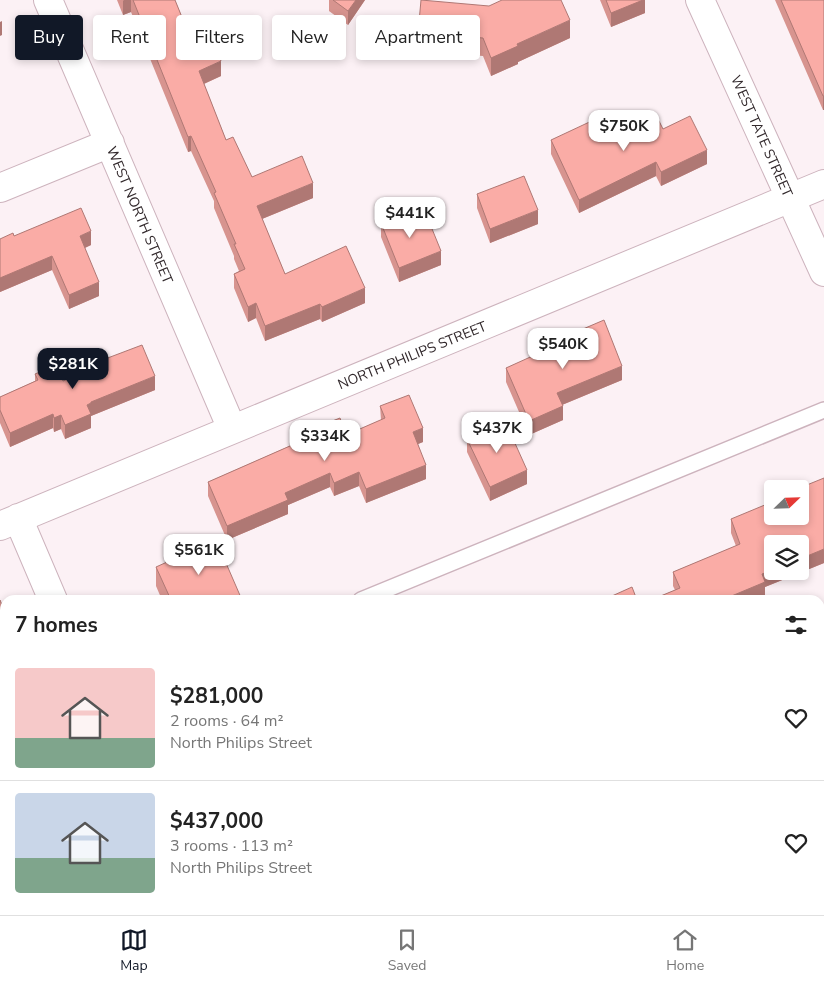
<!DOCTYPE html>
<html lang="en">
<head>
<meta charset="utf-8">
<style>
  body { margin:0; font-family:"Nunito Sans",sans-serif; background:#f2f2f2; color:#222; height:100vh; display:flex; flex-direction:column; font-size:19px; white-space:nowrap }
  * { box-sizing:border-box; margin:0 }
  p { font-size:16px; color:#767676 }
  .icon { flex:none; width:28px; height:28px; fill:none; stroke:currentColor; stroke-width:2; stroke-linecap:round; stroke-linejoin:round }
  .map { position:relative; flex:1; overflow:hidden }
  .sheet { position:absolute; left:0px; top:595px; width:825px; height:320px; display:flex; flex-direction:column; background:#fff; border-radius:15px 15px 0 0; box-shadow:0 2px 8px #0003 }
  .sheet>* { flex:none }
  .top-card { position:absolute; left:15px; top:15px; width:500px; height:45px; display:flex; gap:10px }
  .needle { width:32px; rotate:67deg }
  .fabs { position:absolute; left:764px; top:480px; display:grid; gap:10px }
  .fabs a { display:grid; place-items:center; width:45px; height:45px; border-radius:5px; background:#fff; box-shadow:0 2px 8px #0003; font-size:25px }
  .price { position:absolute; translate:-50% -42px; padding:0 11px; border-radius:10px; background:#fff; color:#222; font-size:16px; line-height:32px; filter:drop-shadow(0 1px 2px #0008) }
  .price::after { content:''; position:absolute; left:50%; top:30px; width:15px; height:11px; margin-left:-8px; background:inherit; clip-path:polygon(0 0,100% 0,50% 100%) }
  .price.current { background:#111827; color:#fff }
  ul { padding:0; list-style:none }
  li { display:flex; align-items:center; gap:15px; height:125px; padding:0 15px }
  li+li { border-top:1px solid #e0e0e0 }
  li span { display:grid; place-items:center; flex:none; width:140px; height:100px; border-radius:5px; color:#555 }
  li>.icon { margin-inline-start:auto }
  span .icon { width:60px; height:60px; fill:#fffc; stroke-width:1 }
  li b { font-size:21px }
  h2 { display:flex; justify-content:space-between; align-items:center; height:60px; padding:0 15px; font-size:21px }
  .chip { padding:0 18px; border-radius:5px; background:#fff; box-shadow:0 2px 8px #0003; font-size:18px; line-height:45px }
  .chip.current { background:#111827; color:#fff }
  .dock { display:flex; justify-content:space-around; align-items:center; height:70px; border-top:1px solid #e0e0e0; background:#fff; font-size:14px; color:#767676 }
  .dock a { display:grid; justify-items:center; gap:2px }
  .dock .current { color:#111827 }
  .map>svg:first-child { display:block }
</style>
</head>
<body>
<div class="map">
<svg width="824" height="915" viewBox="0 0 824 915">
  <rect width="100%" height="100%" fill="#fcf1f5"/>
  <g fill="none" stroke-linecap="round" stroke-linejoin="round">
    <defs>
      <path id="service" d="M 361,600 L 824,410
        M 0,749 L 5,747
        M 820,857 L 824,856
        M 681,915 L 693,910"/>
      <path id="minor" d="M 48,0 L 232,429
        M 700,0 L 824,272
        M 0,188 L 110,143
        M 820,636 L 824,635
        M 143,915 L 155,910"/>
      <path id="tertiary" d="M 18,518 L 53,600
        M 0,526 L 824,184
        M 187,910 L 189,915"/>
    </defs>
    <use href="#service" stroke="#cdb3bd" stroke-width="18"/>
    <use href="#minor" stroke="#cdb3bd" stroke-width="30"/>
    <use href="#tertiary" stroke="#cdb3bd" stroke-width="30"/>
    <use href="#service" stroke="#fff" stroke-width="15"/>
    <use href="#minor" stroke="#fff" stroke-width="28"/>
    <use href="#tertiary" stroke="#fff" stroke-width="28"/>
  </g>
  <path fill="#d7948f" d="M 117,0 L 175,0 L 190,37 L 221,76 L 204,84 L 226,140 L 252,177 L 313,198 L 262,219 L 285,274 L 365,303 L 322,322 L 320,319 L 265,341 L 256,318 L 248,322 L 234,288 L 234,274 L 239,271 L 234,259 L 234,256 L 214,208 L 214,201 L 191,151 L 188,152 L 131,12 L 123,15 Z
    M 329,0 L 365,0 L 348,25 L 329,11 Z
    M 600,0 L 645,0 L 645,13 L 611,27 Z
    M 775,0 L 824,0 L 824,110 L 823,110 Z
    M 418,33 L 570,38 L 518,62 L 518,64 L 491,76 L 483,56 L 418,51 Z
    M 663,129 L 707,164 L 661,186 L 656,176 L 579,213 L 551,154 L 551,140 L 609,139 Z
    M 477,194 L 538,224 L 490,243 L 477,208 Z
    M 381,223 L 418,224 L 441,265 L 399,282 L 381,237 Z
    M 0,239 L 91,245 L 85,248 L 99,296 L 69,309 L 52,270 L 0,292 Z
    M 576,332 L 622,380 L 562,405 L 563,420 L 529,435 L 506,382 L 506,368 L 537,356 L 576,340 Z
    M 105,359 L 155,390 L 91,416 L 91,428 L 65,439 L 61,429 L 54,432 L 53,428 L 10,447 L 0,423 L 0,397 L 35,381 L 35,374 L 63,381 L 105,362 Z
    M 380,406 L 423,442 L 418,444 L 426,479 L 366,503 L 359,486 L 334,496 L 330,487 L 288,505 L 288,514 L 227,540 L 208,496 L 208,482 L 312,436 L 312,429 L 346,435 L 381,420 Z
    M 467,439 L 527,484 L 490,501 L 467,452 Z
    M 824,478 L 824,563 L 765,587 L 765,596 L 756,600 L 651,600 L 675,590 L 673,586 L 673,572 L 736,546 L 731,533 L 731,519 L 772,516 Z
    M 156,567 L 242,600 L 162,600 L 156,586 Z
    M 248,910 L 316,910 L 319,915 L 250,915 Z
    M 381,910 L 447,910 L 449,915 L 383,915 Z"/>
  <path fill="#af7874" d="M 124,0 L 131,0 L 131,12 L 123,15 L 123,1 Z
    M 356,0 L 365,0 L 348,25 L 348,11 Z
    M 643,0 L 645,0 L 645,13 L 611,27 L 611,13 Z
    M 570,20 L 570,38 L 518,62 L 518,64 L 491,76 L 491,58 L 517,44 Z
    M 2,21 L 2,35 L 0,36 L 0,22 Z
    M 221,61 L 221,76 L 199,86 L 199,71 Z
    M 823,96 L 824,96 L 824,110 L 823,110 Z
    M 191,136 L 191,151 L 188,152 L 188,137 Z
    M 707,150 L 707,164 L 661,186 L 661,172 Z
    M 656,162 L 656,176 L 579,213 L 579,200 Z
    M 313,183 L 313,198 L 257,221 L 257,206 Z
    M 538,210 L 538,224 L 490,243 L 490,229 Z
    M 91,231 L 91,245 L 80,250 L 80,236 Z
    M 441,251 L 441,265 L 399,282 L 399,268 Z
    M 52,256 L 52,270 L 0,292 L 0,278 Z
    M 99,282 L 99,296 L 69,309 L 69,295 Z
    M 365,288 L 365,303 L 322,322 L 322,307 Z
    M 256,303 L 256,318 L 248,322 L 248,307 Z
    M 320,304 L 320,319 L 265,341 L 265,326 Z
    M 622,366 L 622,380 L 557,407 L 557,393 Z
    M 155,376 L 155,390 L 91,416 L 91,428 L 65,439 L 65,425 L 91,402 Z
    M 563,406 L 563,420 L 529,435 L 529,421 Z
    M 53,414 L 53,428 L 10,447 L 10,433 Z
    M 61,415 L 61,429 L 54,432 L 54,418 Z
    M 423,428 L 423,442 L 413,446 L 413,432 Z
    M 426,465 L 426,479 L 366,503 L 366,489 Z
    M 527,470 L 527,484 L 490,501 L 490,487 Z
    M 359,472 L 359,486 L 334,496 L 334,483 Z
    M 330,473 L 330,487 L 288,505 L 288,514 L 227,540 L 227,526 L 285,493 Z
    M 824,549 L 824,563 L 765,587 L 765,596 L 756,600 L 722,600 L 762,574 L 772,570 L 772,571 L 800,571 L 800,559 Z
    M 5,648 L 5,665 L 0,667 L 0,650 Z
    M 824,763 L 824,780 L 820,781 L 820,765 Z
    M 9,910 L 28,910 L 28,915 L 0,915 L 0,914 Z
    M 387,910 L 398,910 L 398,915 L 387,915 Z
    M 410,910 L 410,915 L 404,915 L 404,912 Z"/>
  <path fill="#faaca6" stroke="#af7874" d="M 133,0 L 175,0 L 190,37 L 208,29 L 221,61 L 199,71 L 226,140 L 233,137 L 252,177 L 302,156 L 313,183 L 257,206 L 285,274 L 346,246 L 365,288 L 322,307 L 320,304 L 265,326 L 256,303 L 248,307 L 234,274 L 245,269 L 234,244 L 236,244 L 214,193 L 216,192 L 191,136 L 188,137 Z
    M 333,0 L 356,0 L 348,11 Z
    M 421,0 L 489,6 L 502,0 L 561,0 L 570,20 L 517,44 L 518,46 L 491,58 L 483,38 L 418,33 Z
    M 606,0 L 643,0 L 611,13 Z
    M 781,0 L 824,0 L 824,96 L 823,96 Z
    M 656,115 L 663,129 L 690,116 L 707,150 L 661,172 L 656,162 L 579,200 L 551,140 L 598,118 L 609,139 Z
    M 524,176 L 538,210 L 490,229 L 477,194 Z
    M 81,208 L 91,231 L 80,236 L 99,282 L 69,295 L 52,256 L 0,278 L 0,239 L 13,233 L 14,236 Z
    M 413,210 L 418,224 L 428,219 L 441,251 L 399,268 L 381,223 Z
    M 604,320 L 622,366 L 557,393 L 563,406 L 529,421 L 506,368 L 537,354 L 537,356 L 579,339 L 576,332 Z
    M 142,345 L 155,376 L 91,402 L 91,403 L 87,405 L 91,414 L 65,425 L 61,415 L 54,418 L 53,414 L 10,433 L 0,410 L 0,397 L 38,380 L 35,374 L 56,365 L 63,381 L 106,362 L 105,359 Z
    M 409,395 L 423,428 L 413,432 L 426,465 L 366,489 L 359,472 L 334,483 L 330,473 L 285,493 L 288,500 L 227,526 L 208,482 L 315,435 L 312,429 L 340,418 L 346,435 L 385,418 L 380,406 Z
    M 505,421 L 527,470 L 490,487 L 467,439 Z
    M 824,478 L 824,549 L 800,559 L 800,544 L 772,544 L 772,570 L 762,574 L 765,582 L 722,600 L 651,600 L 680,588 L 673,572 L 740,544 L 731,519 L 772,502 L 772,516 L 800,516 L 800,489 L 797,489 Z
    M 216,540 L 242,600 L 171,600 L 156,567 Z
    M 632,587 L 637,600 L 603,600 Z
    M 0,600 L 5,612 L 5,648 L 0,650 Z
    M 824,697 L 824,763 L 820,765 L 820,699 Z
    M 4,770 L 5,773 L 5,910 L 9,910 L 0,914 L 0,772 Z
    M 254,910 L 316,910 L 319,915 L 256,915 Z
    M 403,910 L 410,910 L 404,912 Z
    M 410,910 L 447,910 L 449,915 L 412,915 Z"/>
  <g text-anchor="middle" stroke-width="4" stroke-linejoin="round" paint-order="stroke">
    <g font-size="14" fill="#32292c" stroke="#fff">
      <text transform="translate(762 136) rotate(66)" y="5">WEST TATE STREET</text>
      <text transform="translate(140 215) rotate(67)" y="5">WEST NORTH STREET</text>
      <text transform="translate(412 355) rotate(-22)" y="5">NORTH PHILIPS STREET</text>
    </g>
  </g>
</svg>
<div class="fabs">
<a><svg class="needle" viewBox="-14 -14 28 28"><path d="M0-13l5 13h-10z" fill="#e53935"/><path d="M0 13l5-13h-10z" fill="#767676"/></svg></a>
<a><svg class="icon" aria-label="layers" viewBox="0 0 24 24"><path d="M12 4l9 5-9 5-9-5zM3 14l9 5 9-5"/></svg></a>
</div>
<b class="price" style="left:624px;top:152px">$750K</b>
<b class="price" style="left:410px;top:239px">$441K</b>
<b class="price" style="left:563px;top:370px">$540K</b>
<b class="price current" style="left:73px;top:390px">$281K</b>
<b class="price" style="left:497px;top:454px">$437K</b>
<b class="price" style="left:325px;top:462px">$334K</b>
<b class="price" style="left:199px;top:576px">$561K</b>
<div class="top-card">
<a class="chip current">Buy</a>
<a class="chip">Rent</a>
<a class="chip">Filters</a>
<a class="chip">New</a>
<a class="chip">Apartment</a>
</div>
<section class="sheet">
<h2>7 homes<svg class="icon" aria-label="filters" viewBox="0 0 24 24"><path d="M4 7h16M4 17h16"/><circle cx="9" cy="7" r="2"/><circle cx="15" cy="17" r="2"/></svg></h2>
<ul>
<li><span style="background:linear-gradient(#f6c9c9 70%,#7fa58c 0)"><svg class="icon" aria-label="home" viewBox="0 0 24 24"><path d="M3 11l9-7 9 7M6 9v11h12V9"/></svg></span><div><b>$281,000</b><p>2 rooms · 64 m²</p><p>North Philips Street</p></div><svg class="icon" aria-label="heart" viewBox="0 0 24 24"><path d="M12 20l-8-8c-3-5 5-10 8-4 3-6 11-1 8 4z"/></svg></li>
<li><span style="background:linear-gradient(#c9d6e8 65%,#7fa58c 0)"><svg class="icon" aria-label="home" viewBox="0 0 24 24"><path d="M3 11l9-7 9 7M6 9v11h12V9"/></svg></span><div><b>$437,000</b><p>3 rooms · 113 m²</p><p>North Philips Street</p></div><svg class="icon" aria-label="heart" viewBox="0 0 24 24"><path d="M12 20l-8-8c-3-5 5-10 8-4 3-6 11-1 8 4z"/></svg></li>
</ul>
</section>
</div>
<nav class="dock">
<a class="current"><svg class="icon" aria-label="map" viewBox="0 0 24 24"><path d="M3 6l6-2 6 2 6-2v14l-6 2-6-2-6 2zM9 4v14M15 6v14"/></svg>Map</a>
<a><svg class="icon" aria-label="saved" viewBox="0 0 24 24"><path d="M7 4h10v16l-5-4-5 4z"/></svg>Saved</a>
<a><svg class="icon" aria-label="home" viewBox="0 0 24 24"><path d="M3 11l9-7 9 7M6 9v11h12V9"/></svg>Home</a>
</nav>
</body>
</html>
